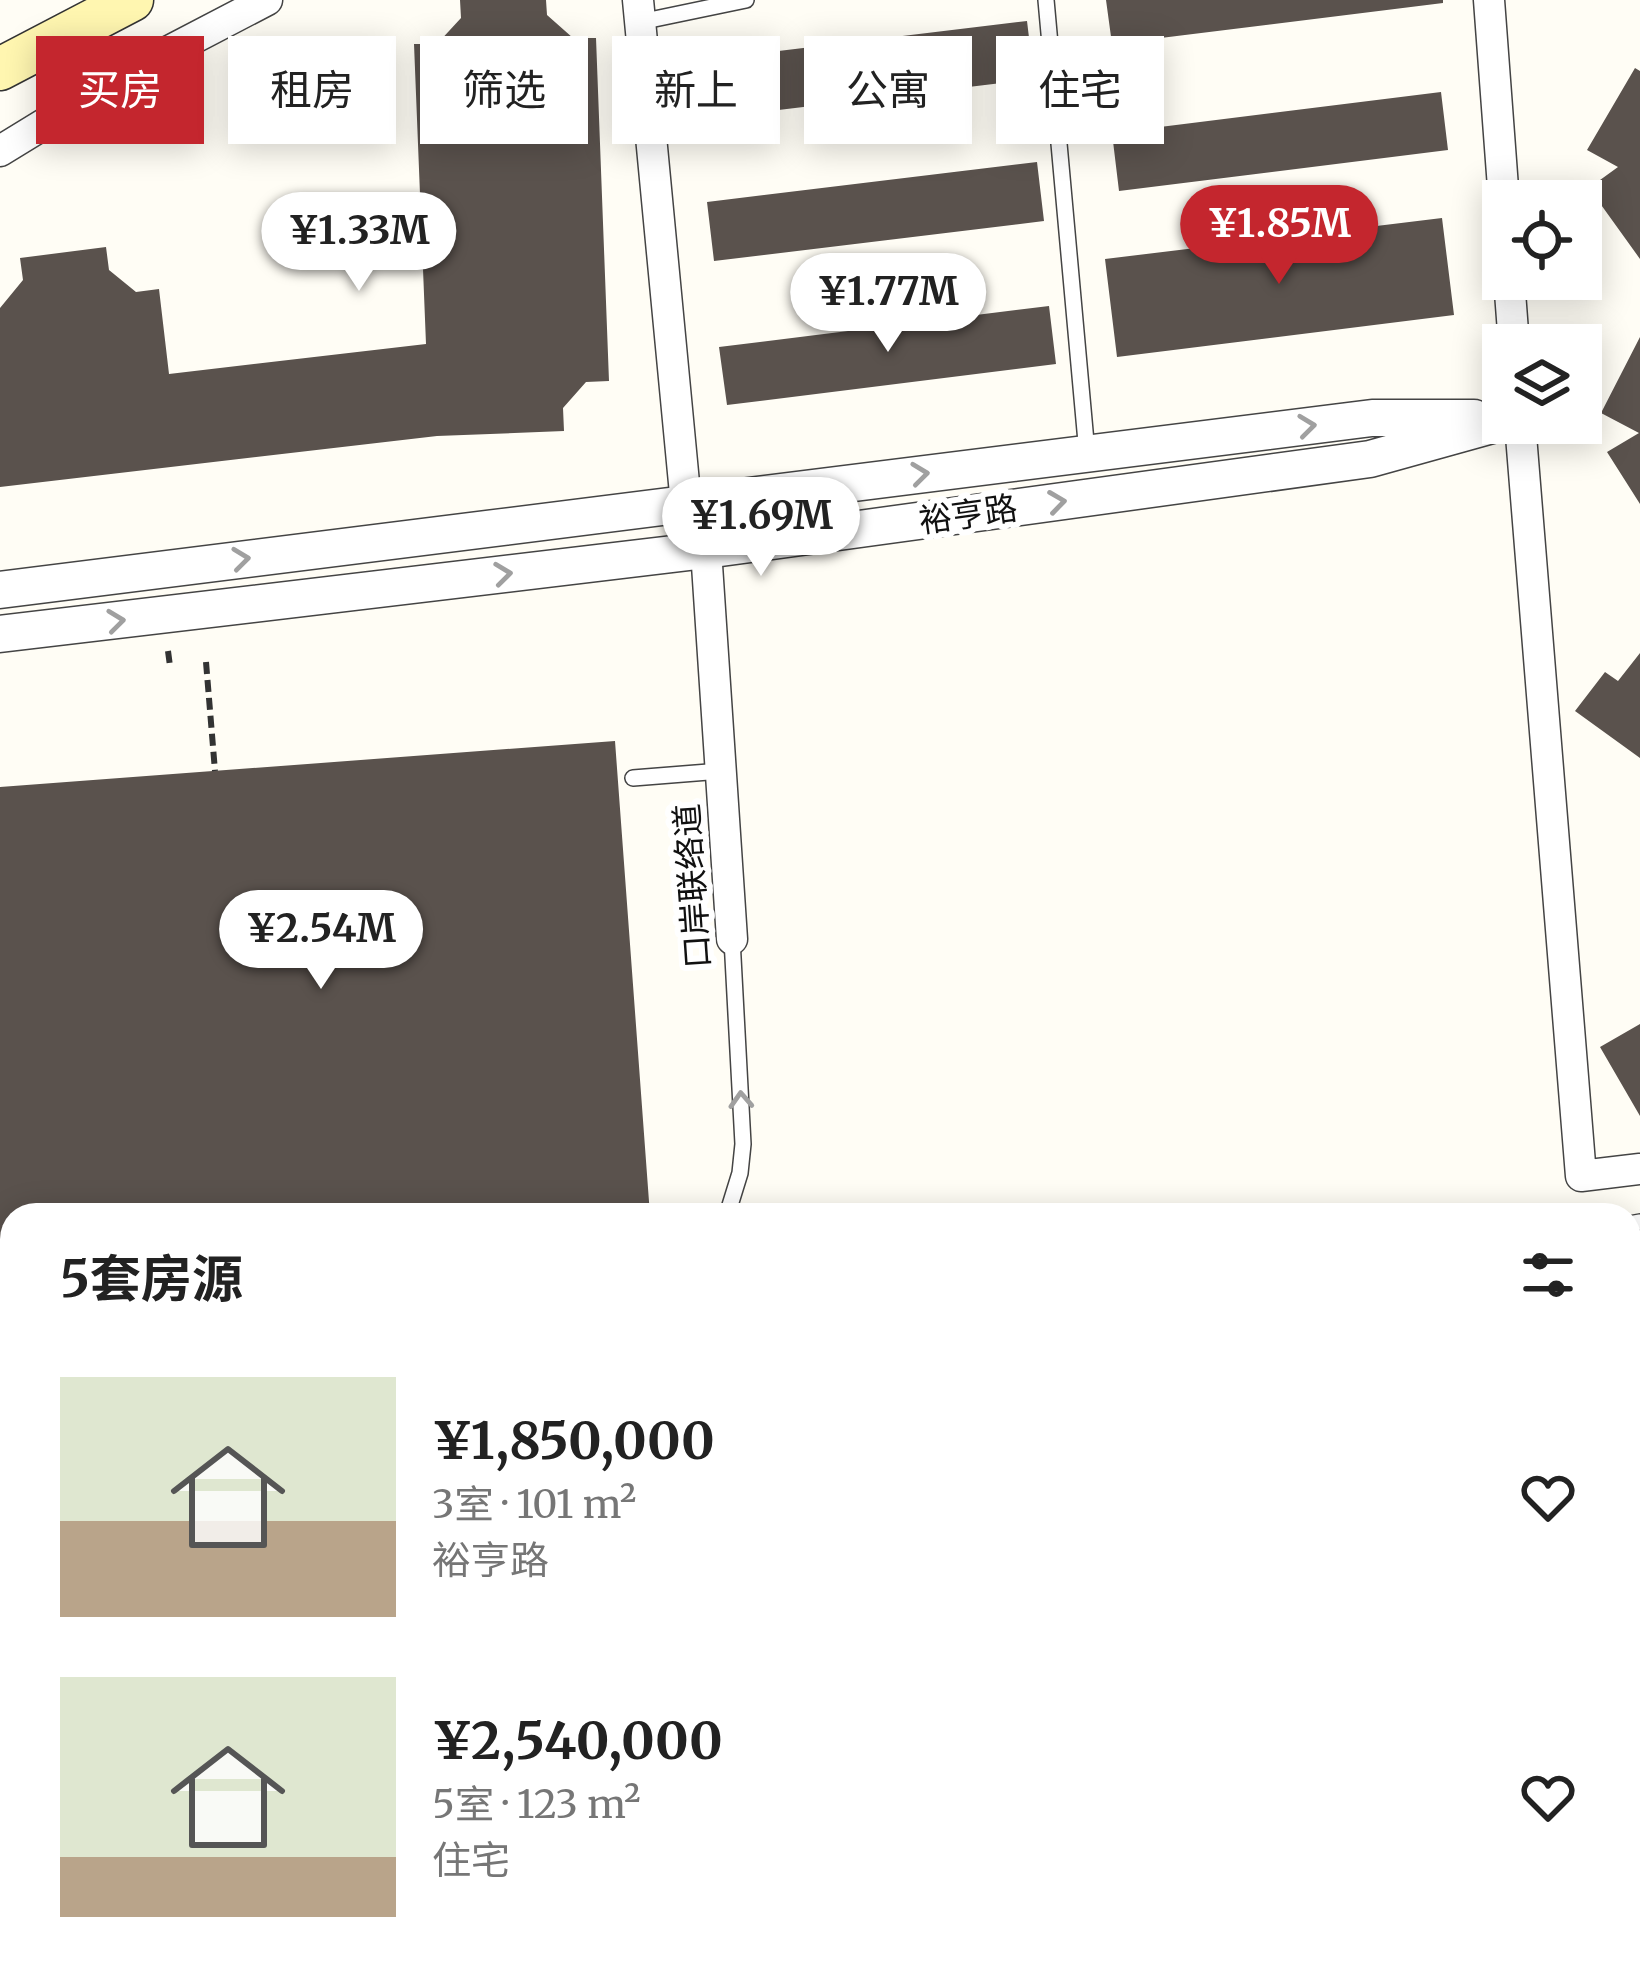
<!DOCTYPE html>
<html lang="zh">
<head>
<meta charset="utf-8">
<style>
  body { margin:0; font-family:Merriweather,"Noto Sans SC",serif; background:#f2f2f2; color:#222; height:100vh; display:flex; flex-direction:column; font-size:45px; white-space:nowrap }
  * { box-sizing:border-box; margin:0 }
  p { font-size:39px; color:#767676 }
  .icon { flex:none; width:66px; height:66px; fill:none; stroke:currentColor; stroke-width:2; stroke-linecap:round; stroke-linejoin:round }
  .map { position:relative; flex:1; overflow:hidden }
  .drawer { position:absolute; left:0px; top:1203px; width:1641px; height:771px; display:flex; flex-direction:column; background:#fff; border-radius:36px 36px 0 0; box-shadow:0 6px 30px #0003 }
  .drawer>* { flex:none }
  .hud { position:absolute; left:36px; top:36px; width:1569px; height:108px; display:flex; gap:24px }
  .fabs { position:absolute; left:1482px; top:180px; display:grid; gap:24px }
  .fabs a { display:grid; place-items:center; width:120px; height:120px; border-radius:0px; background:#fff; box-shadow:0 6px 30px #0003; font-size:60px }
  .price { position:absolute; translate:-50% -102px; padding:0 27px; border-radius:42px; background:#fff; color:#222; font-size:39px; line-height:78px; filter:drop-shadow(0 3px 6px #0008) }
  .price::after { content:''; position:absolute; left:50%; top:72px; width:36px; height:27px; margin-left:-18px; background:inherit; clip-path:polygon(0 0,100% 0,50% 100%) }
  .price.selected { background:#c4262e; color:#fff }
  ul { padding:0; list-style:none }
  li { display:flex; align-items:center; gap:36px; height:300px; padding:0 60px }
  li span { display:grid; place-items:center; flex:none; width:336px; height:240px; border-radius:0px; color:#555 }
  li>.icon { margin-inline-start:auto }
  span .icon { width:144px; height:144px; fill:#fffc; stroke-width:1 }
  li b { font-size:51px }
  h2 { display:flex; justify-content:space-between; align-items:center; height:144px; padding:0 60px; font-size:51px }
  .chip { padding:0 42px; border-radius:0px; background:#fff; box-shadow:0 6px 30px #0003; font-size:42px; line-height:108px }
  .chip.selected { background:#c4262e; color:#fff }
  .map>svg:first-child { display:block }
</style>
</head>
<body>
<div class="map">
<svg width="1640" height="1972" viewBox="0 0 1640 1972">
  <rect width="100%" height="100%" fill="#fffdf5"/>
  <path fill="#b9e0f7" stroke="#3f96cf" stroke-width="3" d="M 1640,1256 L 1640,1972 L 0,1972 L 0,1473 L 12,1470 L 12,1962 L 1629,1962 L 1629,1257 Z"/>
  <path fill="#5a524d" d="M 460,0 L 546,0 L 547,15 L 573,38 L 596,38 L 609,381 L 586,382 L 563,408 L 564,431 L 437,436 L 0,487 L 0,308 L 23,280 L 20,258 L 106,247 L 109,270 L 136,292 L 159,289 L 169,374 L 426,344 L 414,44 L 437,44 L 461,18 Z
    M 1106,0 L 1443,0 L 1443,3 L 1112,44 Z
    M 1027,21 L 1034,79 L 705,119 L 697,61 Z
    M 1635,68 L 1640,71 L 1640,259 L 1589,188 L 1618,167 L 1587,150 Z
    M 1441,92 L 1448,150 L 1119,191 L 1112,133 Z
    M 1037,162 L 1044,221 L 714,261 L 707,202 Z
    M 1442,218 L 1454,315 L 1117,357 L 1105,259 Z
    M 1049,306 L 1056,364 L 727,405 L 719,347 Z
    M 1640,337 L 1640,504 L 1607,452 L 1639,433 L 1601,413 Z
    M 1640,653 L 1640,758 L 1575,711 L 1605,672 L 1618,681 Z
    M 615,741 L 650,1215 L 12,1215 L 12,1272 L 0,1273 L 0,787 Z
    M 1640,1024 L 1640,1116 L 1600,1047 Z"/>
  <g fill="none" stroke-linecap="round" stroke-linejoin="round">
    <defs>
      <path id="service" d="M 1046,0 L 1087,453
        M 640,22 L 746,0
        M 633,778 L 721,771
        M 727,1215 L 740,1173 L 743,1144 L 732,939
        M 1629,1224 L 1640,1222
        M 0,1354 L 12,1353
        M 0,1453 L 12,1450"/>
      <path id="minor" d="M 638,0 L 686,504
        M 1489,0 L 1504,201
        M 0,151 L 129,72 L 267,0
        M 1509,279 L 1514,345
        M 1520,423 L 1581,1176 L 1640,1169
        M 706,550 L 732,939"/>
      <path id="tertiary" d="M 0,590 L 1372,418 L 1474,418
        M 0,634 L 706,550 L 1370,459 L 1503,422"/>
      <path id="secondary" d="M 0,69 L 132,0"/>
    </defs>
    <use href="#service" stroke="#444" stroke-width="18"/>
    <use href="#minor" stroke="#444" stroke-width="33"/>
    <use href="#tertiary" stroke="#444" stroke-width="39"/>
    <use href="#secondary" stroke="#333" stroke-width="45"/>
    <path stroke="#333" stroke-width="6" stroke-dasharray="12 6" stroke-linecap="butt" d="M 168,651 L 170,666
      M 206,662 L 215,771
      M 474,1962 L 475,1972
      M 484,1962 L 485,1972"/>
    <use href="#service" stroke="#fff" stroke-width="15"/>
    <use href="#minor" stroke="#fff" stroke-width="30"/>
    <use href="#tertiary" stroke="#fff" stroke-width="36"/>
    <use href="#secondary" stroke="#fff6b0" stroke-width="42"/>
  </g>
  <defs><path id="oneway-chevron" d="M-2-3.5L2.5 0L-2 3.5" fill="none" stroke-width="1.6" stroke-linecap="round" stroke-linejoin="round" transform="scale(3)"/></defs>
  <g stroke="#a0a0a0">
    <use href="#oneway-chevron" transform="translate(1307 426) rotate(-7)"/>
    <use href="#oneway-chevron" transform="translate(920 474) rotate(-7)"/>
    <use href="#oneway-chevron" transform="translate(1057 502) rotate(-8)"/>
    <use href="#oneway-chevron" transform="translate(241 559) rotate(-7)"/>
    <use href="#oneway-chevron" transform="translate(503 574) rotate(-7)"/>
    <use href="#oneway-chevron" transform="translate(116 621) rotate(-7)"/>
    <use href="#oneway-chevron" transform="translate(741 1100) rotate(-93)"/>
  </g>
  <g text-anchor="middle" stroke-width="12" stroke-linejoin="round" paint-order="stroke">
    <g font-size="33" fill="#111" stroke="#fff">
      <text transform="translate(968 514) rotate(-8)" y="12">裕亨路</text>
      <text transform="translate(692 886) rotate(-94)" y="12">口岸联络道</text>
    </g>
  </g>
</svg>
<div class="fabs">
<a><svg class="icon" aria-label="locate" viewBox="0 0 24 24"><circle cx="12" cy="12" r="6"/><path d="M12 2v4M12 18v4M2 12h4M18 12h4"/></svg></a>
<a><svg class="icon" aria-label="layers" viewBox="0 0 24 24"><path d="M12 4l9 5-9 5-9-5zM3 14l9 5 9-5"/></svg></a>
</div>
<b class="price selected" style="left:1279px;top:287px">¥1.85M</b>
<b class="price" style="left:359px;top:294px">¥1.33M</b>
<b class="price" style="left:888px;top:355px">¥1.77M</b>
<b class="price" style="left:761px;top:579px">¥1.69M</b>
<b class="price" style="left:321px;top:992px">¥2.54M</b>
<div class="hud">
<a class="chip selected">买房</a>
<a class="chip">租房</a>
<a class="chip">筛选</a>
<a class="chip">新上</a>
<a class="chip">公寓</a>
<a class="chip">住宅</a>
</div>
<section class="drawer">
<h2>5套房源<svg class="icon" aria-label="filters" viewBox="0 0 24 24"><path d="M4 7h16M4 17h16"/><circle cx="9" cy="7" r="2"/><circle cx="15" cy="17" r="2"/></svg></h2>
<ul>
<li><span style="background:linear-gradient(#dfe7d0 60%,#b9a48a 0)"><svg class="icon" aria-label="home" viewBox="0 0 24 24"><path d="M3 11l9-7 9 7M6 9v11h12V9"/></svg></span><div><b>¥1,850,000</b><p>3室 · 101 m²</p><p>裕亨路</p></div><svg class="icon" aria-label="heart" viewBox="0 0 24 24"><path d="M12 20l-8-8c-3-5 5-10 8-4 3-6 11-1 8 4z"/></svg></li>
<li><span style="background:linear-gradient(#dfe7d0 75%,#b9a48a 0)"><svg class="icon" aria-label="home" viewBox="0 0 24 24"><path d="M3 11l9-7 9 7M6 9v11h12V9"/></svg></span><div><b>¥2,540,000</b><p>5室 · 123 m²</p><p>住宅</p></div><svg class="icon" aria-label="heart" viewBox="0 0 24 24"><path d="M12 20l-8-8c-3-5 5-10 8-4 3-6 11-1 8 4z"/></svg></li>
</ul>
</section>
</div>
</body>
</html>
